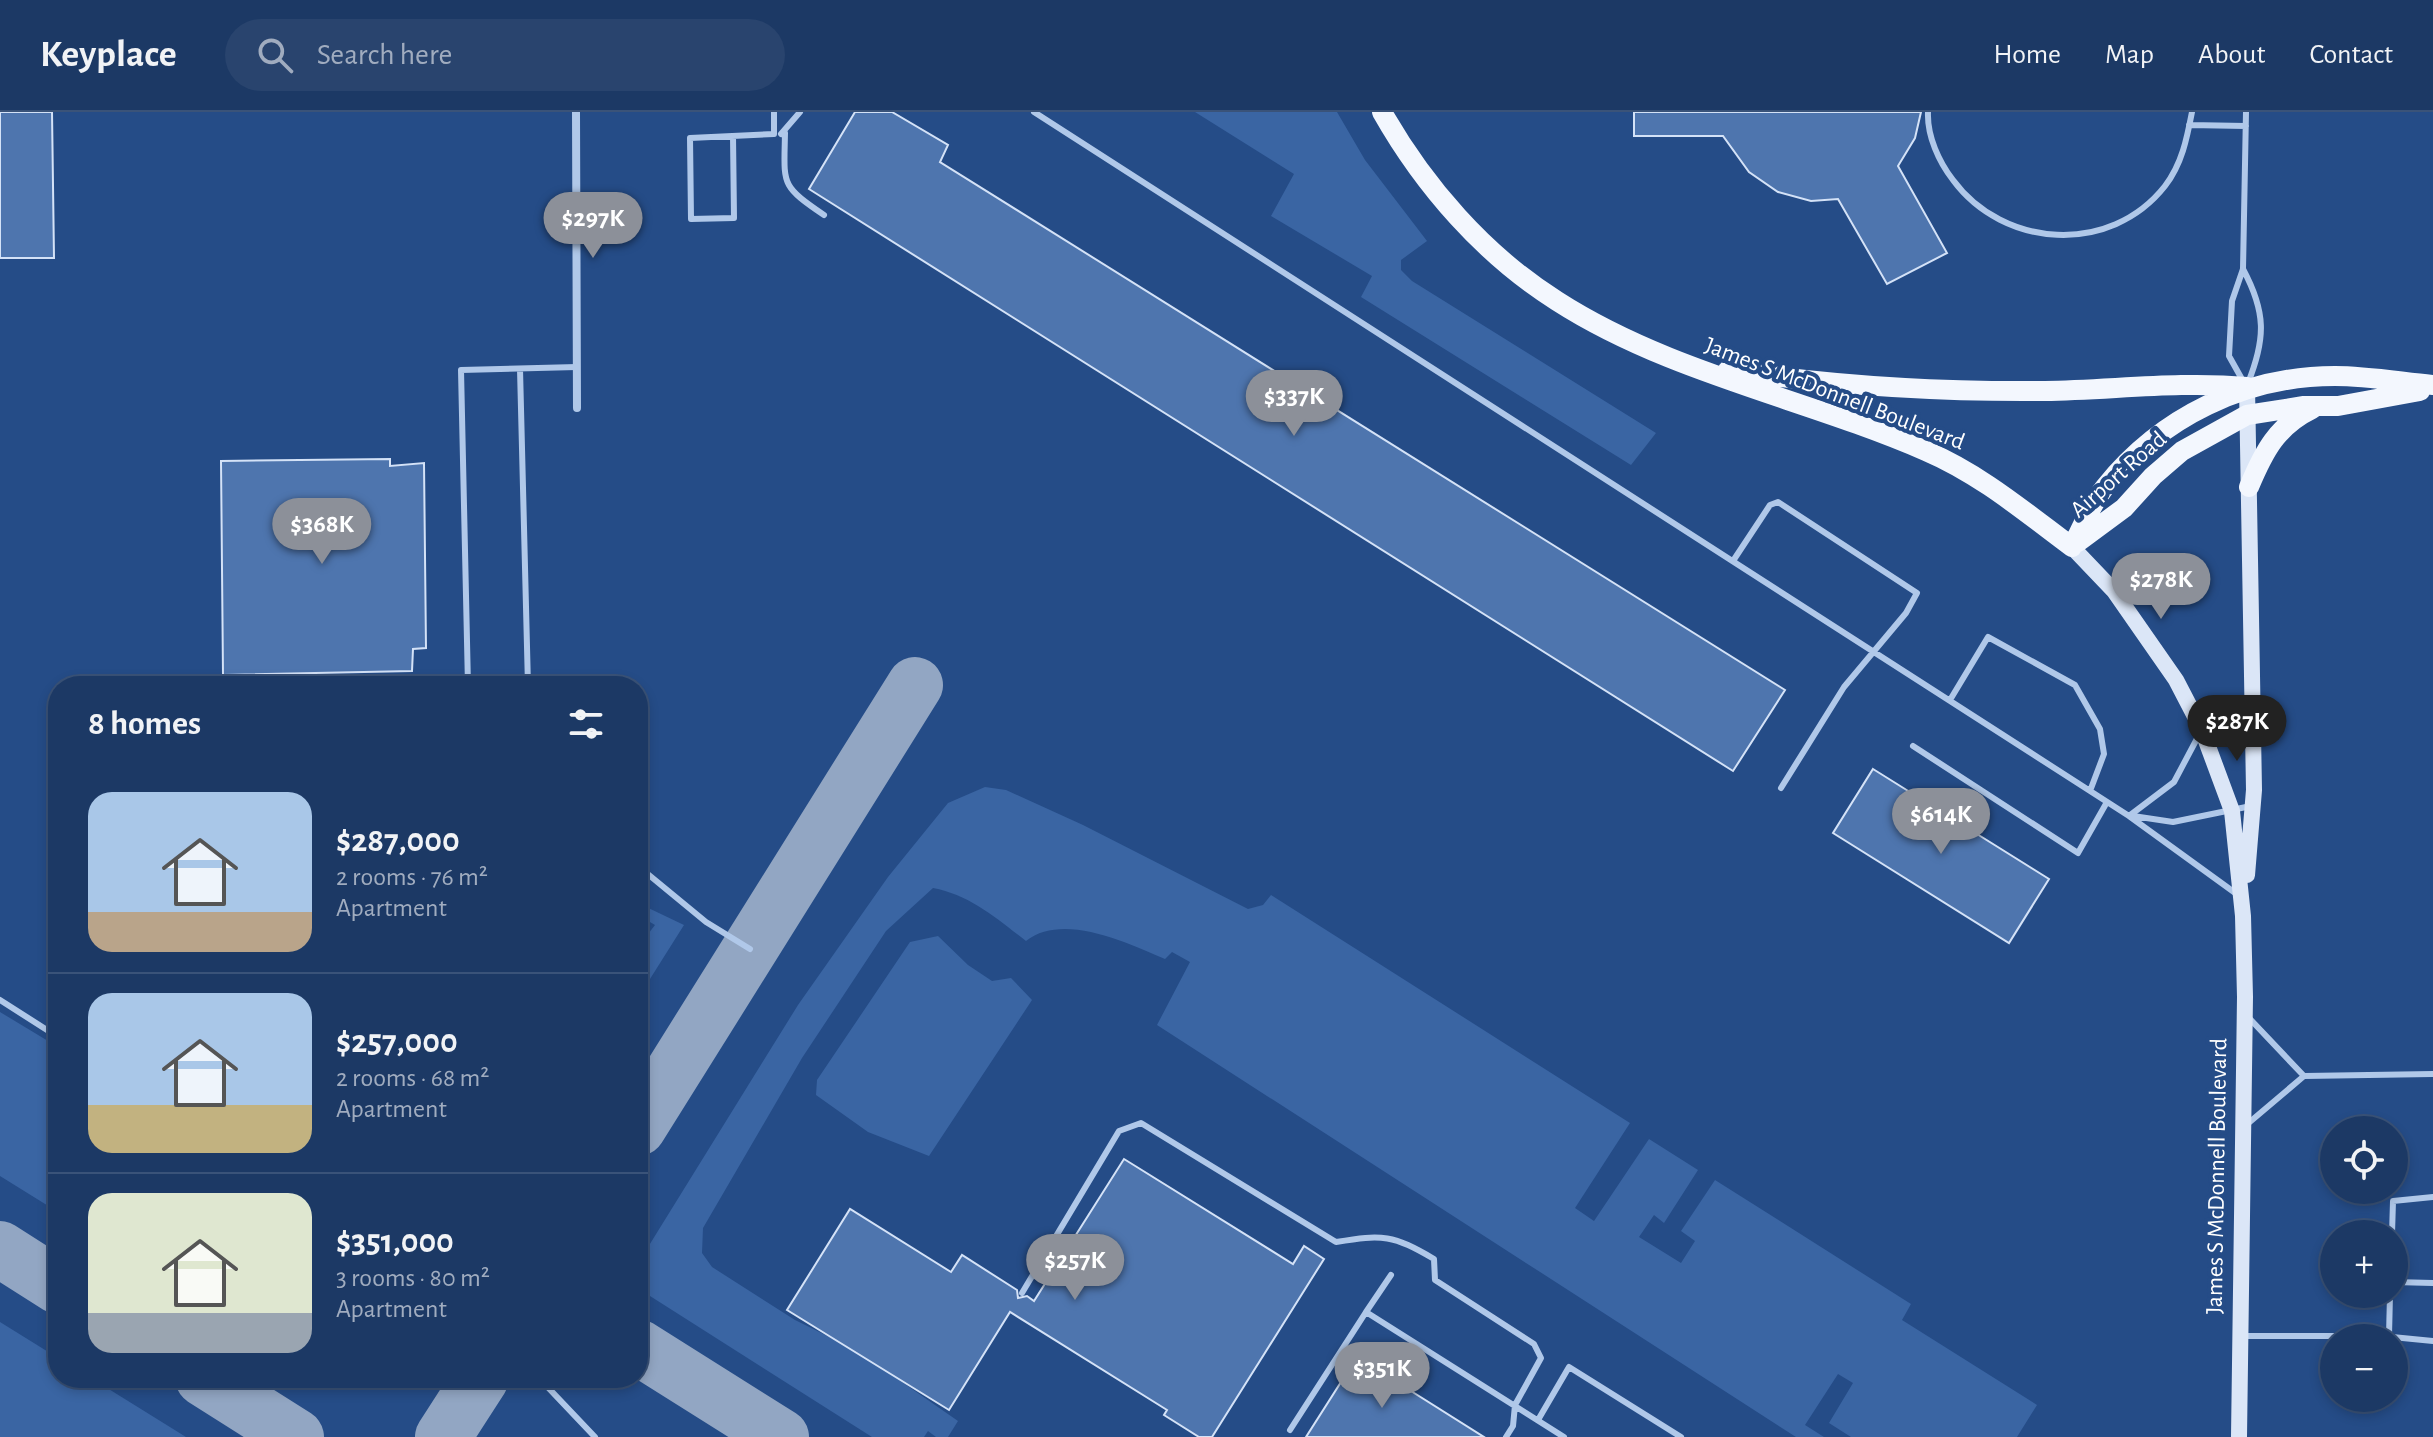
<!DOCTYPE html>
<html lang="en">
<head>
<meta charset="utf-8">
<style>
  body { margin:0; font-family:"Alegreya Sans",sans-serif; background:#29446e; color:#f1f3f6; height:100vh; display:flex; flex-direction:column; font-size:30px; white-space:nowrap }
  * { box-sizing:border-box; margin:0 }
  p { font-size:26px; color:#a0acbf }
  .icon { flex:none; width:44px; height:44px; fill:none; stroke:currentColor; stroke-width:2; stroke-linecap:round; stroke-linejoin:round }
  .map { position:relative; flex:1; overflow:hidden }
  .details { position:absolute; left:48px; top:564px; width:600px; height:712px; display:flex; flex-direction:column; background:#1c3965; border-radius:32px; box-shadow:0 4px 12px #0003,0 0 0 2px #3a5379 }
  .details>* { flex:none }
  .tools { position:absolute; left:2320px; top:1004px; display:grid; gap:16px }
  .tools a { display:grid; place-items:center; width:88px; height:88px; border-radius:50%; background:#1c3965; box-shadow:0 4px 12px #0003,0 0 0 2px #3a5379; font-size:40px }
  .price { position:absolute; translate:-50% -68px; padding:0 18px; border-radius:28px; background:#8c9099; color:#fff; font-size:26px; line-height:52px; filter:drop-shadow(0 2px 4px #0008) }
  .price::after { content:''; position:absolute; left:50%; top:48px; width:24px; height:18px; margin-left:-12px; background:inherit; clip-path:polygon(0 0,100% 0,50% 100%) }
  .price.on { background:#222; color:#fff }
  ul { padding:0; list-style:none }
  li { display:flex; align-items:center; gap:24px; height:200px; padding:0 40px }
  li+li { border-top:2px solid #3a5379 }
  li span { display:grid; place-items:center; flex:none; width:224px; height:160px; border-radius:24px; color:#555 }
  li>.icon { margin-inline-start:auto }
  span .icon { width:96px; height:96px; fill:#fffc; stroke-width:1 }
  li b { font-size:34px }
  h2 { display:flex; justify-content:space-between; align-items:center; height:96px; padding:0 40px; font-size:34px }
  header { display:flex; align-items:center; gap:48px; box-sizing:border-box; height:112px; padding:0 40px; background:#1c3965; border-bottom:2px solid #3a5379 }
  header strong { font-size:38px }
  nav { display:flex; gap:44px; margin-inline-start:auto; font-size:28px }
  .search { width:560px; height:72px; background:#29446e; display:flex; align-items:center; gap:20px; box-sizing:border-box; padding:0 28px; border-radius:44px; color:#a0acbf; font-size:30px }
  .map>svg:first-child { display:block }
</style>
</head>
<body>
<header>
<strong>Keyplace</strong>
<div class="search"><svg class="icon" aria-label="search" viewBox="0 0 24 24"><circle cx="10" cy="10" r="6"/><path d="M15 15l6 6"/></svg>Search here</div>
<nav><a>Home</a><a>Map</a><a>About</a><a>Contact</a></nav>
</header>
<div class="map">
<svg width="2433" height="1325" viewBox="0 0 2433 1325">
  <rect width="100%" height="100%" fill="#254c87"/>
  <path fill="#3a65a3" d="M 1195,0 L 1337,0 L 1365,48 L 1427,129 L 1401,148 L 1401,158 L 1412,169 L 1656,321 L 1631,353 L 1361,185 L 1372,164 L 1271,104 L 1294,62 Z
    M 985,675 L 1006,678 L 1083,713 L 1248,797 L 1263,793 L 1271,783 L 1630,1011 L 1575,1096 L 1594,1109 L 1649,1027 L 1698,1058 L 1664,1111 L 1654,1103 L 1639,1125 L 1681,1151 L 1695,1129 L 1681,1119 L 1715,1068 L 1911,1192 L 1902,1208 L 2037,1293 L 2017,1325 L 1851,1325 L 1829,1311 L 1853,1271 L 1838,1262 L 1805,1313 L 1824,1325 L 1796,1325 L 1157,913 L 1190,850 L 1172,840 L 1165,847 C 1127,831 1063,800 1026,829 C 996,806 970,783 933,776 L 886,819 L 802,946 L 703,1116 L 702,1141 L 712,1155 L 795,1208 L 856,1238 L 958,1309 L 948,1325 L 936,1325 L 928,1319 L 924,1325 L 872,1325 L 650,1184 L 642,1173 L 640,1148 L 798,893 L 888,765 L 948,691 Z
    M 640,792 L 684,813 L 638,886 L 638,835 L 655,813 L 638,803 Z
    M 938,824 L 968,853 L 992,869 L 1011,866 L 1032,888 L 929,1044 L 868,1020 L 816,983 L 817,968 L 910,830 Z
    M 0,900 L 58,935 L 58,1100 L 0,1064 Z
    M 0,1210 L 58,1246 L 58,1266 L 91,1266 L 186,1325 L 0,1325 Z"/>
  <g fill="none" stroke-linecap="round" stroke-linejoin="round">
    <path stroke="#92a6c3" stroke-width="56" d="M 638,1016 L 915,573
      M 0,1137 L 58,1174
      M 638,1235 L 781,1325
      M 203,1266 L 296,1325
      M 443,1325 L 481,1266"/>
  </g>
  <path fill="#4e75ae" stroke="#d4e2f7" stroke-width="2" d="M 0,0 L 52,0 L 54,146 L 0,146 Z
    M 855,0 L 892,0 L 948,33 L 940,50 L 1785,578 L 1733,659 L 809,77 Z
    M 1634,0 L 1921,0 L 1915,26 L 1898,54 L 1947,141 L 1887,172 L 1838,87 L 1811,89 L 1778,80 L 1749,60 L 1723,24 L 1634,24 Z
    M 390,347 L 390,354 L 424,351 L 426,536 L 413,537 L 412,559 L 223,563 L 221,349 Z
    M 1873,657 L 2049,767 L 2009,831 L 1833,721 Z
    M 1124,1047 L 1293,1152 L 1304,1134 L 1324,1147 L 1212,1325 L 1199,1325 L 1164,1303 L 1167,1298 L 1010,1200 L 949,1298 L 787,1198 L 850,1097 L 951,1160 L 962,1143 L 1017,1178 L 1018,1186 L 1027,1184 L 1034,1189 Z
    M 1357,1245 L 1484,1325 L 1306,1325 Z"/>
  <g fill="none" stroke-linecap="round" stroke-linejoin="round">
    <path stroke="#b0c8e9" stroke-width="6" d="M 1034,0 L 2129,704 L 2238,783
      M 1928,0 C 1927,24 1939,50 1953,68 C 2003,136 2110,144 2165,74 C 2182,52 2187,26 2192,0
      M 2189,13 L 2246,14
      M 785,21 C 784,73 780,73 824,103
      M 781,22 L 800,0
      M 733,24 L 734,106 L 691,107 L 690,26 L 774,22 L 774,0
      M 2243,157 C 2266,200 2266,226 2248,271
      M 520,257 L 528,574
      M 2243,269 L 2229,244 L 2232,189 L 2243,157 L 2246,0
      M 1733,449 L 1770,393 L 1778,390 L 1917,481 L 1906,501 L 1844,575 L 1781,676
      M 468,574 L 461,258 L 577,255
      M 1950,588 L 1988,525 L 2075,573 L 2100,617 L 2104,642 L 2090,679
      M 1913,634 L 2078,741 L 2107,690
      M 2129,704 L 2174,670 L 2200,621
      M 2133,704 L 2173,710 L 2251,694
      M 638,754 L 706,810 L 750,837
      M 0,888 L 58,925
      M 2304,964 L 2433,962
      M 2245,1014 L 2304,964 L 2249,906
      M 2392,1122 L 2393,1089 L 2433,1085
      M 2394,1170 L 2433,1171
      M 1022,1181 L 1119,1019 L 1141,1011 L 1336,1130 C 1383,1122 1393,1123 1434,1147 L 1435,1168 L 1534,1232 L 1541,1246 L 1515,1293 L 1513,1314 L 1506,1325
      M 1366,1200 L 1391,1163
      M 2241,1224 L 2382,1224 L 2433,1229
      M 2389,1224 L 2390,1182
      M 539,1266 L 595,1325
      M 1538,1308 L 1569,1255 L 1681,1325
      M 1290,1318 L 1366,1200 L 1564,1325"/>
    <path stroke="#b0c8e9" stroke-width="8" d="M 576,0 L 577,296"/>
    <path stroke="#dbe6f7" stroke-width="16" d="M 2247,275 L 2254,678 L 2247,763
      M 2072,435 L 2114,479 L 2176,568 L 2202,618 L 2232,699 L 2243,804 L 2245,885 L 2239,1325"/>
    <path stroke="#f3f7fe" stroke-width="20" d="M 1382,0 C 1424,74 1484,143 1557,189 C 1669,261 1804,286 1926,339 C 1980,362 2025,400 2072,435
      M 1728,258 C 1829,273 1942,280 2045,279 C 2113,278 2179,269 2247,275
      M 2249,375 C 2264,339 2277,314 2312,297
      M 2078,430 L 2124,396 L 2153,364 L 2182,339 L 2247,303 L 2304,294 L 2338,294 L 2420,279
      M 2072,435 C 2082,416 2091,392 2105,375 C 2161,305 2245,264 2335,264 C 2367,264 2401,270 2433,273"/>
  </g>
  <g text-anchor="middle" stroke-width="8" stroke-linejoin="round" paint-order="stroke">
    <g font-size="24" fill="#fff" stroke="#254c87">
      <text transform="translate(1835 281) rotate(21)" y="8">James S McDonnell Boulevard</text>
      <text transform="translate(2118 362) rotate(-41)" y="8">Airport Road</text>
      <text transform="translate(2216 1064) rotate(-89)" y="8">James S McDonnell Boulevard</text>
    </g>
  </g>
</svg>
<div class="tools">
<a><svg class="icon" aria-label="locate" viewBox="0 0 24 24"><circle cx="12" cy="12" r="6"/><path d="M12 2v4M12 18v4M2 12h4M18 12h4"/></svg></a>
<a>+</a>
<a>−</a>
</div>
<b class="price" style="left:593px;top:148px">$297K</b>
<b class="price" style="left:1294px;top:326px">$337K</b>
<b class="price" style="left:322px;top:454px">$368K</b>
<b class="price" style="left:2161px;top:509px">$278K</b>
<b class="price on" style="left:2237px;top:651px">$287K</b>
<b class="price" style="left:1941px;top:744px">$614K</b>
<b class="price" style="left:1075px;top:1190px">$257K</b>
<b class="price" style="left:1382px;top:1298px">$351K</b>
<section class="details">
<h2>8 homes<svg class="icon" aria-label="filters" viewBox="0 0 24 24"><path d="M4 7h16M4 17h16"/><circle cx="9" cy="7" r="2"/><circle cx="15" cy="17" r="2"/></svg></h2>
<ul>
<li><span style="background:linear-gradient(#a9c7e8 75%,#b9a48a 0)"><svg class="icon" aria-label="home" viewBox="0 0 24 24"><path d="M3 11l9-7 9 7M6 9v11h12V9"/></svg></span><div><b>$287,000</b><p>2 rooms · 76 m²</p><p>Apartment</p></div></li>
<li><span style="background:linear-gradient(#a9c7e8 70%,#c2b280 0)"><svg class="icon" aria-label="home" viewBox="0 0 24 24"><path d="M3 11l9-7 9 7M6 9v11h12V9"/></svg></span><div><b>$257,000</b><p>2 rooms · 68 m²</p><p>Apartment</p></div></li>
<li><span style="background:linear-gradient(#dfe7d0 75%,#9aa5b1 0)"><svg class="icon" aria-label="home" viewBox="0 0 24 24"><path d="M3 11l9-7 9 7M6 9v11h12V9"/></svg></span><div><b>$351,000</b><p>3 rooms · 80 m²</p><p>Apartment</p></div></li>
</ul>
</section>
</div>
</body>
</html>
